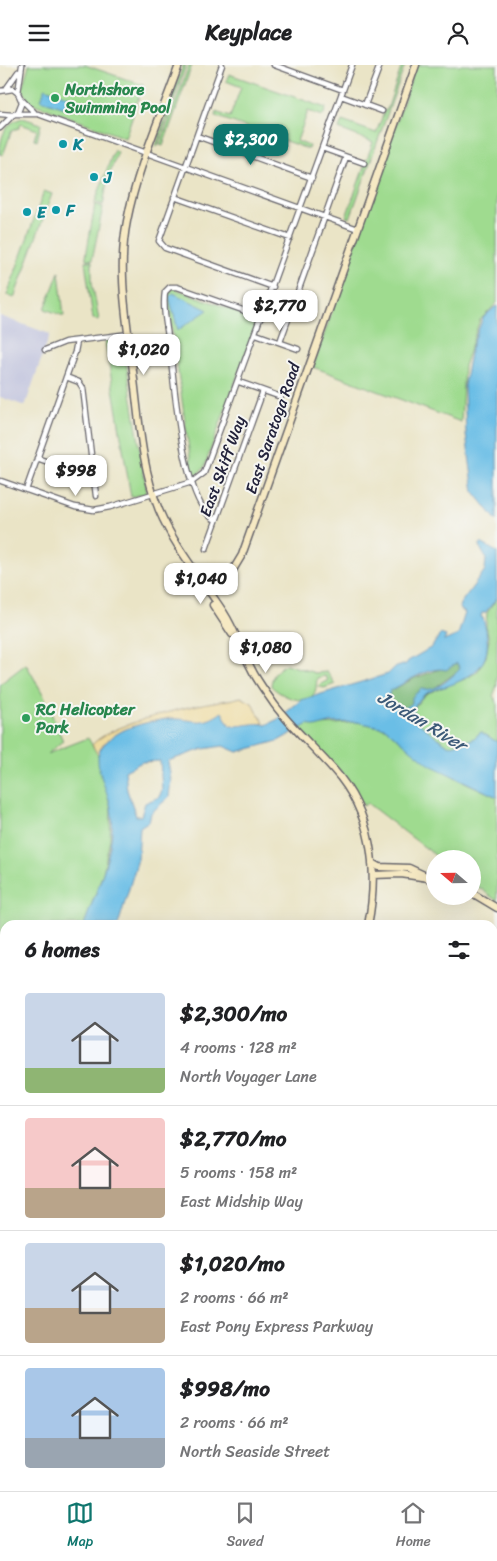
<!DOCTYPE html>
<html lang="en">
<head>
<meta charset="utf-8">
<style>
  body { margin:0; font-family:Sriracha,sans-serif; background:#f2f2f2; color:#202124; height:100vh; display:flex; flex-direction:column; font-size:19px; white-space:nowrap }
  * { box-sizing:border-box; margin:0 }
  p { font-size:16px; color:#757577 }
  .icon { flex:none; width:28px; height:28px; fill:none; stroke:currentColor; stroke-width:2; stroke-linecap:round; stroke-linejoin:round }
  .map { position:relative; flex:1; overflow:hidden }
  .drawer { position:absolute; left:0px; top:855px; width:498px; height:571px; display:flex; flex-direction:column; background:#fff; border-radius:15px 15px 0 0; box-shadow:0 5px 20px #0002 }
  .drawer>* { flex:none }
  .needle { width:32px; rotate:290deg }
  .fabs { position:absolute; left:426px; top:785px; display:grid; gap:10px }
  .fabs a { display:grid; place-items:center; width:55px; height:55px; border-radius:50%; background:#fff; box-shadow:0 5px 20px #0002; font-size:25px }
  .price { position:absolute; translate:-50% -42px; padding:0 11px; border-radius:10px; background:#fff; color:#222; font-size:16px; line-height:32px; filter:drop-shadow(0 1px 2px #0008) }
  .price::after { content:''; position:absolute; left:50%; top:30px; width:15px; height:11px; margin-left:-8px; background:inherit; clip-path:polygon(0 0,100% 0,50% 100%) }
  .price.current { background:#0f766e; color:#fff }
  ul { padding:0; list-style:none }
  li { display:flex; align-items:center; gap:15px; height:125px; padding:0 25px }
  li+li { border-top:1px solid #e0e0e0 }
  li span { display:grid; place-items:center; flex:none; width:140px; height:100px; border-radius:5px; color:#555 }
  li>.icon { margin-inline-start:auto }
  span .icon { width:60px; height:60px; fill:#fffc; stroke-width:1 }
  li b { font-size:21px }
  h2 { display:flex; justify-content:space-between; align-items:center; height:60px; padding:0 25px; font-size:21px }
  header { display:flex; justify-content:space-between; align-items:center; height:65px; padding:0 25px; background:#fff; font-size:22px; font-weight:800 }
  .tabs { display:flex; justify-content:space-around; align-items:center; height:70px; border-top:1px solid #e0e0e0; background:#fff; font-size:14px; color:#757577 }
  .tabs a { display:grid; justify-items:center; gap:2px }
  .tabs .current { color:#0f766e }
  .map>svg:first-child { display:block }
</style>
</head>
<body>
<header><svg class="icon" aria-label="menu" viewBox="0 0 24 24"><path d="M4 6h16M4 12h16M4 18h16"/></svg>Keyplace<svg class="icon" aria-label="person" viewBox="0 0 24 24"><circle cx="12" cy="8" r="4"/><path d="M4 21q1-7 8-7t8 7"/></svg></header>
<div class="map">
<svg width="497" height="1426" viewBox="0 0 497 1426">
  <rect width="100%" height="100%" fill="#f6f6f2"/>
  <filter id="ink" filterUnits="userSpaceOnUse"><feTurbulence type="fractalNoise" baseFrequency=".02" numOctaves="2"/><feDisplacementMap in="SourceGraphic" scale="10" xChannelSelector="R" yChannelSelector="G"/><feConvolveMatrix kernelMatrix="1 2 1 2 8 2 1 2 1" color-interpolation-filters="sRGB"/></filter>
  <filter id="wash" filterUnits="userSpaceOnUse"><feTurbulence type="fractalNoise" baseFrequency=".0096" numOctaves="4" result="noise"/><feDisplacementMap in="SourceGraphic" scale="20" xChannelSelector="R" yChannelSelector="G"/><feGaussianBlur stdDeviation="1.12" result="paint"/><feColorMatrix in="noise" values="0 0 0 0 0 0 0 0 0 0 0 0 0 0 0 0 0 1.4 0 .05"/><feComposite in="paint" operator="in"/></filter>
  <g filter="url(#wash)">
    <rect width="100%" height="100%" fill="#eae4c6"/>
    <path fill="#c0c2dd" d="M 0,251 L 50,269 L 25,341 L 0,332 Z"/>
    <path fill="#9fdb8f" stroke="#607e65" d="M 29,0 L 85,0 L 143,20 L 125,73 L 29,37 L 22,23 Z
      M 183,0 L 186,0 L 158,80 L 155,83 Z
      M 189,0 L 192,0 L 163,81 L 160,80 Z
      M 402,0 L 405,0 L 350,153 L 346,152 L 373,77 L 339,64 L 342,56 L 376,68 L 385,45 L 387,45 Z
      M 416,0 L 497,0 L 497,238 L 480,255 L 464,301 L 461,357 L 313,302 Z
      M 229,9 L 326,43 L 323,51 L 308,46 L 297,76 L 309,81 L 308,84 L 215,51 L 216,47 L 230,52 L 241,22 L 226,16 Z
      M 23,53 L 41,59 L 37,76 L 34,74 L 37,65 L 21,59 L 19,63 L 12,65 L 3,90 L 0,89 C 0,72 5,57 23,53 Z
      M 114,85 L 118,87 L 108,112 L 103,140 L 95,137 Z
      M 44,126 L 52,129 L 14,233 L 7,230 Z
      M 95,139 L 103,142 L 92,195 L 86,194 L 86,191 Z
      M 85,196 L 92,196 L 92,217 L 99,255 L 93,254 Z
      M 59,207 L 64,251 L 45,244 Z
      M 173,223 L 258,254 L 204,403 L 193,413 L 167,229 Z
      M 122,272 L 147,428 L 131,432 L 105,275 Z
      M 497,533 L 497,620 L 493,631 L 497,637 L 497,677 L 481,667 L 473,674 L 449,681 L 417,657 L 413,644 L 425,629 L 465,614 L 477,607 L 486,592 L 489,574 L 486,562 L 487,548 Z
      M 26,599 L 43,629 L 63,676 L 47,689 L 88,673 L 98,690 L 111,744 L 110,774 L 103,808 L 84,860 L 5,860 L 5,910 L 0,906 L 0,619 Z
      M 286,599 L 315,608 L 327,607 L 335,619 L 324,623 L 318,621 L 328,615 L 325,611 L 317,613 C 316,620 317,628 311,632 C 299,640 279,629 271,621 C 272,610 276,605 286,599 Z
      M 357,657 L 385,663 L 405,679 L 458,714 L 497,732 L 497,836 L 473,818 L 472,794 L 440,794 L 367,738 L 364,741 L 340,706 L 299,663 L 308,658 C 316,662 346,658 357,657 Z
      M 493,1066 L 497,1068 L 497,1426 L 403,1426 L 389,1421 L 492,1421 Z"/>
    <path fill="#7fbb7a" stroke="#506e5a" d="M 457,598 L 461,604 L 408,642 L 402,644 L 387,637 L 390,626 L 415,613 Z"/>
    <path fill="#eeda9e" stroke="#887e6c" d="M 241,632 L 252,638 L 264,658 L 245,662 L 230,661 L 224,654 L 213,654 L 198,658 L 170,653 L 143,659 L 124,665 L 103,679 L 98,690 L 92,680 C 107,661 178,644 203,639 C 216,636 229,636 241,632 Z"/>
    <path fill="#6abee6" stroke="#467090" fill-rule="evenodd" d="M 45,23 L 69,32 L 65,43 L 41,35 Z
      M 173,228 L 208,245 L 178,265 L 169,232 Z
      M 497,240 L 497,456 L 474,427 L 466,369 L 464,320 L 471,283 L 483,253 Z
      M 481,478 L 497,487 L 497,533 L 485,548 L 482,548 L 481,552 L 483,553 C 494,591 485,607 448,621 C 441,623 432,625 425,629 C 421,632 416,639 413,644 L 417,657 L 449,681 L 473,674 L 481,667 L 497,677 L 497,732 L 430,700 L 385,663 L 357,657 L 330,658 L 315,662 L 308,659 L 278,676 L 237,687 L 223,681 L 203,684 L 168,696 L 171,715 L 169,732 L 151,748 L 149,756 L 140,762 L 138,794 L 118,860 L 84,860 C 96,826 118,780 111,743 C 108,726 97,709 98,691 C 99,680 114,670 124,665 C 134,660 160,654 171,654 C 194,653 200,663 222,647 L 230,661 C 242,662 256,656 266,660 L 278,654 L 301,635 L 388,609 L 394,603 L 406,599 L 408,596 L 432,582 L 440,569 L 446,571 L 444,576 L 458,570 L 465,548 L 459,543 L 460,539 L 485,505 L 486,493 L 479,481 ZM 457,598 L 460,604 C 449,614 437,627 421,624 L 412,632 L 412,638 C 403,647 396,642 387,636 L 390,626 C 405,618 430,600 446,605 ZM 160,696 L 162,725 L 159,732 L 145,738 L 141,751 L 136,751 L 127,725 L 125,706 L 142,697 Z"/>
  </g>
  <g filter="url(#ink)">
    <g fill="none" stroke-linecap="round" stroke-linejoin="round">
      <defs>
        <path id="street" d="M 222,0 L 159,176 L 165,183 L 273,222
          M 274,0 L 343,25
          M 6,24 L 18,7
          M 0,26 L 13,24 L 18,28 L 22,37 L 18,47 L 13,50 L 0,49
          M 18,28 L 22,0
          M 341,31 L 382,46
          M 22,35 L 34,47
          M 365,40 L 380,0
          M 16,49 L 38,49 L 358,164
          M 0,63 L 11,52
          M 197,71 L 312,113
          M 322,83 L 364,98
          M 174,132 L 290,173
          M 256,269 L 298,284
          M 280,277 L 346,92
          M 45,285 L 65,277 L 129,269
          M 66,312 L 79,317 L 83,323 L 96,431
          M 239,317 L 281,332
          M 37,393 L 78,408 L 93,408
          M 1,416 L 75,442 L 94,445 L 110,442 L 192,417 L 204,408 L 352,0
          M 26,425 L 75,287 L 77,276
          M 216,455 C 183,443 174,317 170,285 C 168,267 162,245 165,227 L 170,222 L 177,222 L 262,252
          M 206,484 L 263,326
          M 0,1119 L 5,1114
          M 0,1354 L 5,1341
          M 0,1377 L 5,1379
          M 217,1421 L 230,1426
          M 100,1426 L 102,1421"/>
        <path id="secondary" d="M 179,0 C 161,51 137,103 127,156 C 117,206 127,256 133,306 C 139,353 141,401 159,445 C 175,483 202,514 224,548 C 235,565 241,585 251,603 C 257,616 266,627 274,639 C 292,663 314,682 334,705 C 372,747 379,806 368,860
          M 210,528 L 230,510 L 242,490 L 416,0
          M 213,540 L 232,569
          M 372,798 L 379,802 L 409,803 L 426,811
          M 373,810 L 401,809 L 435,814
          M 472,828 L 497,843
          M 0,1217 L 5,1209"/>
      </defs>
      <use href="#street" stroke="#68666c" stroke-width="7"/>
      <use href="#secondary" stroke="#68666c" stroke-width="9"/>
      <use href="#street" stroke="#fff" stroke-width="4.5"/>
      <use href="#secondary" stroke="#f6e9c3" stroke-width="6"/>
    </g>
  </g>
  <g fill="#2e9e5b" stroke="#f6f6f2" stroke-width="2">
    <circle cx="55" cy="33" r="5"/>
    <circle cx="26" cy="653" r="5"/>
  </g>
  <g fill="#0f9aa8" stroke="#f6f6f2" stroke-width="2">
    <circle cx="63" cy="79" r="5"/>
    <circle cx="94" cy="112" r="5"/>
    <circle cx="56" cy="145" r="5"/>
    <circle cx="27" cy="147" r="5"/>
  </g>
  <g text-anchor="middle" stroke-width="4" stroke-linejoin="round" paint-order="stroke">
    <g font-size="16" font-weight="bold" fill="#27864d" stroke="#f6f6f2" text-anchor="start">
      <text x="65" y="30">Northshore<tspan x="65" dy="18">Swimming Pool</tspan></text>
      <text x="36" y="650">RC Helicopter<tspan x="36" dy="18">Park</tspan></text>
    </g>
    <g font-size="16" font-weight="bold" fill="#0d838f" stroke="#f6f6f2" text-anchor="start">
      <text x="73" y="85">K</text>
      <text x="104" y="118">J</text>
      <text x="66" y="151">F</text>
      <text x="37" y="153">E</text>
    </g>
    <g font-size="16" fill="#22223b" stroke="#f6f6f2">
      <text transform="translate(272 363) rotate(-71)" y="6">East Saratoga Road</text>
      <text transform="translate(222 401) rotate(-70)" y="6">East Skiff Way</text>
    </g>
    <g font-size="18" font-style="italic" fill="#3b5977" stroke="#f6f6f2">
      <text transform="translate(422 656) rotate(31)" y="6">Jordan River</text>
    </g>
  </g>
</svg>
<div class="fabs">
<a><svg class="needle" viewBox="-14 -14 28 28"><path d="M0-13l5 13h-10z" fill="#e53935"/><path d="M0 13l5-13h-10z" fill="#757577"/></svg></a>
</div>
<b class="price current" style="left:251px;top:101px">$2,300</b>
<b class="price" style="left:280px;top:267px">$2,770</b>
<b class="price" style="left:144px;top:311px">$1,020</b>
<b class="price" style="left:76px;top:432px">$998</b>
<b class="price" style="left:201px;top:540px">$1,040</b>
<b class="price" style="left:266px;top:609px">$1,080</b>
<section class="drawer">
<h2>6 homes<svg class="icon" aria-label="filters" viewBox="0 0 24 24"><path d="M4 7h16M4 17h16"/><circle cx="9" cy="7" r="2"/><circle cx="15" cy="17" r="2"/></svg></h2>
<ul>
<li><span style="background:linear-gradient(#c9d6e8 75%,#8fb573 0)"><svg class="icon" aria-label="home" viewBox="0 0 24 24"><path d="M3 11l9-7 9 7M6 9v11h12V9"/></svg></span><div><b>$2,300/mo</b><p>4 rooms · 128 m²</p><p>North Voyager Lane</p></div></li>
<li><span style="background:linear-gradient(#f6c9c9 70%,#b9a48a 0)"><svg class="icon" aria-label="home" viewBox="0 0 24 24"><path d="M3 11l9-7 9 7M6 9v11h12V9"/></svg></span><div><b>$2,770/mo</b><p>5 rooms · 158 m²</p><p>East Midship Way</p></div></li>
<li><span style="background:linear-gradient(#c9d6e8 65%,#b9a48a 0)"><svg class="icon" aria-label="home" viewBox="0 0 24 24"><path d="M3 11l9-7 9 7M6 9v11h12V9"/></svg></span><div><b>$1,020/mo</b><p>2 rooms · 66 m²</p><p>East Pony Express Parkway</p></div></li>
<li><span style="background:linear-gradient(#a9c7e8 70%,#9aa5b1 0)"><svg class="icon" aria-label="home" viewBox="0 0 24 24"><path d="M3 11l9-7 9 7M6 9v11h12V9"/></svg></span><div><b>$998/mo</b><p>2 rooms · 66 m²</p><p>North Seaside Street</p></div></li>
</ul>
</section>
</div>
<nav class="tabs">
<a class="current"><svg class="icon" aria-label="map" viewBox="0 0 24 24"><path d="M3 6l6-2 6 2 6-2v14l-6 2-6-2-6 2zM9 4v14M15 6v14"/></svg>Map</a>
<a><svg class="icon" aria-label="saved" viewBox="0 0 24 24"><path d="M7 4h10v16l-5-4-5 4z"/></svg>Saved</a>
<a><svg class="icon" aria-label="home" viewBox="0 0 24 24"><path d="M3 11l9-7 9 7M6 9v11h12V9"/></svg>Home</a>
</nav>
</body>
</html>
